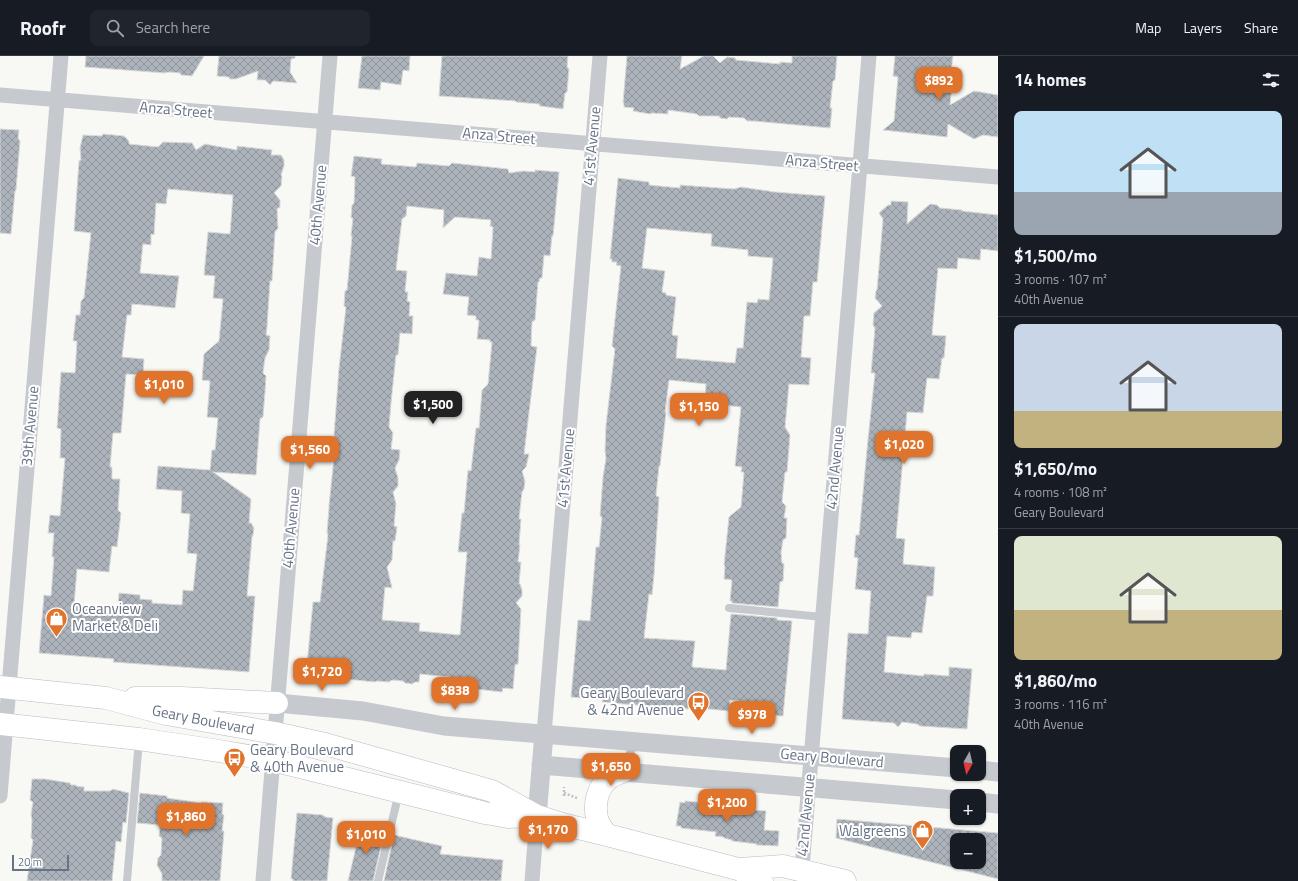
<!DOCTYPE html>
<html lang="en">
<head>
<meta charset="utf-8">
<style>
  body { margin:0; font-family:"Titillium Web",sans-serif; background:#20242c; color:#f1f3f6; height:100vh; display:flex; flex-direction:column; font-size:15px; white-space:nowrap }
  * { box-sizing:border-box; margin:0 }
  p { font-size:13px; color:#9ea1a6 }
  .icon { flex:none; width:22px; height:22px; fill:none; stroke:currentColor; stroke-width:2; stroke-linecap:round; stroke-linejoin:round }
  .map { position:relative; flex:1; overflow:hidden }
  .side { display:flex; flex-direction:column; background:#171b24; width:300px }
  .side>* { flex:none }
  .needle { width:26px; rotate:188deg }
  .buttons { position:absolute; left:950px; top:689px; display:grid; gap:8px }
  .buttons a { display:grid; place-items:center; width:36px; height:36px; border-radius:8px; background:#171b24; box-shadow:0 1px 3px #0004; font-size:20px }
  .scale { position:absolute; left:12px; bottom:10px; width:57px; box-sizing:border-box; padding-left:4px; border:2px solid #677386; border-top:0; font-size:11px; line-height:14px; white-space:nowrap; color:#677386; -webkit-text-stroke:3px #fff; paint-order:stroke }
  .price { position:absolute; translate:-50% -34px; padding:0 9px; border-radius:8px; background:#e1742c; color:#fff; font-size:13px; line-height:26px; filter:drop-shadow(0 1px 2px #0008) }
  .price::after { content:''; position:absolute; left:50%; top:24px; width:12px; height:9px; margin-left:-6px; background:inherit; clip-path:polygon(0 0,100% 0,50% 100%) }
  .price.current { background:#222; color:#fff }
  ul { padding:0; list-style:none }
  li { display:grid; align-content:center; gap:8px; height:212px; padding:0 16px }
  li+li { border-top:1px solid #363941 }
  li span { display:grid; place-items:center; height:124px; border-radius:8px; color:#555 }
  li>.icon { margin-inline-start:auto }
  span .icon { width:72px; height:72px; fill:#fffc; stroke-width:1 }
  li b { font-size:17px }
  h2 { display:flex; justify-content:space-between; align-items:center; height:48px; padding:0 16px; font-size:17px }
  header { display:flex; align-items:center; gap:24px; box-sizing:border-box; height:56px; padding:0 20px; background:#171b24; border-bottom:1px solid #363941 }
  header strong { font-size:19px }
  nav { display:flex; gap:22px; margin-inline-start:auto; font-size:14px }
  .search { width:280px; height:36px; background:#20242c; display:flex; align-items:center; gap:10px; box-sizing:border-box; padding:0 14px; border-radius:8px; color:#9ea1a6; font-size:15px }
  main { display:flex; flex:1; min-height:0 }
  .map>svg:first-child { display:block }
</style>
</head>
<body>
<header>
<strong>Roofr</strong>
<div class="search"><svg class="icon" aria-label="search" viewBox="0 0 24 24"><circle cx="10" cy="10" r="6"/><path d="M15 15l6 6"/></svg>Search here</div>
<nav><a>Map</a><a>Layers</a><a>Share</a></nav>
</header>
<main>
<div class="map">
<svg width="998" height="825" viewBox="0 0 998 825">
  <defs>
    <pattern id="building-cross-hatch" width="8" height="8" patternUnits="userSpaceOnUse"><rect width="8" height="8" fill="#acb3ba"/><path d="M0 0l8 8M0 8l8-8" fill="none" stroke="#90969d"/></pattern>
  </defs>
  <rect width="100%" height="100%" fill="#f8f8f5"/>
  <path fill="url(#building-cross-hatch)" stroke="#d9dad8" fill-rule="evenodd" d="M 86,0 L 204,0 L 192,20 L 181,19 L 180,17 L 168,16 L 165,17 L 85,11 Z
    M 219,0 L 295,0 L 295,2 L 291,3 L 290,16 L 297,27 L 273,25 L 270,29 L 265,24 L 257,24 L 258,15 L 236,23 L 230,23 L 229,21 L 217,20 Z
    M 362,0 L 410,0 L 409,15 L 403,14 L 401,29 L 381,26 L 380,34 L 358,32 Z
    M 442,0 L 568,0 L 567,11 L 569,13 L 567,36 L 565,37 L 563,53 L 540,50 L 539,48 L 516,46 L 516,45 L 439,40 Z
    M 627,0 L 682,0 L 680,13 L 704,0 L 713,0 L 720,7 L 727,1 L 735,2 L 736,4 L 780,8 L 780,6 L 792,7 L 792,0 L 837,0 L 835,24 L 833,25 L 830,52 L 832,52 L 830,72 L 753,65 L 747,65 L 744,62 L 729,61 L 727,63 L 720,62 L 719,60 L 699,60 L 697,58 L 668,54 L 668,58 L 652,57 L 650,58 L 633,55 L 634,52 L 624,51 L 624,47 L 623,47 Z
    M 895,0 L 953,0 L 951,16 L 953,18 L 950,49 L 974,35 L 998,39 L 998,81 L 983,79 L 974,83 L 948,68 L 947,81 L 883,74 L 894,65 L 898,21 L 893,20 Z
    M 0,73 L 19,74 L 18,82 L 20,85 L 16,134 L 15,135 L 11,178 L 0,177 Z
    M 103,78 L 124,80 L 129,85 L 129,88 L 158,91 L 163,86 L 192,87 L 196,94 L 205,88 L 237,94 L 237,90 L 272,94 L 271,99 L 281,99 L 284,104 L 284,110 L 281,119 L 282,121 L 281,130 L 274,137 L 280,144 L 280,151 L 277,153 L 278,172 L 275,176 L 272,225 L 270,225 L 267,271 L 266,279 L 270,280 L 269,294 L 265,302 L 263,317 L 266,320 L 265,336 L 263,361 L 260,363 L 256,419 L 213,416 L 251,443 L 249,467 L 251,467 L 254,472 L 253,479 L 252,481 L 247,540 L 255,540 L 249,616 L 113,606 L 114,603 L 39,597 L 44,539 L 51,540 L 54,501 L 52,501 L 54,477 L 48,477 L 50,459 L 60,460 L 65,402 L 60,402 L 61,373 L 57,372 L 61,316 L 75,317 L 77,285 L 73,285 L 76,259 L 80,259 L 81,245 L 84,242 L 91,177 L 74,175 L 79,105 L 81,104 L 80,92 L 83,79 L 102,80 ZM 168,133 L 233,139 L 230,178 L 208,176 L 204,219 L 215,220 L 213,242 L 223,243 L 219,285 L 204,298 L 202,324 L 210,325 L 207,361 L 218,362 L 215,394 L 212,394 L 210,414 L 158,410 L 156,433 L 182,435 L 181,457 L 190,458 L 187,497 L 197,498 L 193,535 L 183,534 L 182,549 L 152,547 L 152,544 L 140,543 L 140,539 L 119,537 L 118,550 L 111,550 L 111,551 L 74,549 L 77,513 L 109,516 L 112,490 L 117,491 L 121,457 L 118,454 L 120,423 L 112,423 L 112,411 L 110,411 L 113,377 L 121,377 L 126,318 L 143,319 L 144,303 L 122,301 L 127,259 L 131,259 L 132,248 L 175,252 L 179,220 L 140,217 L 143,188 L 151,189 L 151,178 L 154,179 L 156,147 L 166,148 Z
    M 354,100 L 382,103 L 381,108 L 416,111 L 417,107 L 449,110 L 452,107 L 508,113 L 509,117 L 523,115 L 535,116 L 535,114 L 559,116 L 554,170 L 553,180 L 552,180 L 550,200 L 544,199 L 542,222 L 540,222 L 539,226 L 538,226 L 535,264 L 532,266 L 531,290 L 537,291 L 524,398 L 529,398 L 526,411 L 522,415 L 525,425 L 524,433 L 522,436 L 519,463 L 521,463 L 519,489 L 520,489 L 518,506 L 521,506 L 519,528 L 520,528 L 522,534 L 522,540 L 516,547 L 521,553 L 518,608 L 515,609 L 513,633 L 503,632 L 502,636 L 467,632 L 468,623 L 420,618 L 419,626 L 415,626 L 412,628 L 405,627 L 403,625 L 392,624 L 389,626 L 376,625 L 375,626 L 306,619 L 313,546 L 320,546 L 328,479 L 327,476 L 329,452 L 329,449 L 334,402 L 334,379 L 339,312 L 346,251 L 344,250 L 345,235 L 347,234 L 352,181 L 351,179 L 353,162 L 351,162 L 352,149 L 354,147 L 355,121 L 351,120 ZM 407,150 L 444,154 L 443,172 L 455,161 L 491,164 L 490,170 L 493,171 L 491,203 L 479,201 L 477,220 L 446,217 L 443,238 L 469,241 L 467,259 L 476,260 L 476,264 L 479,264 L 477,283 L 490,284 L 490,286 L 492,286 L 488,328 L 482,334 L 479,372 L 476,372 L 471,415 L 468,414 L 464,457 L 462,457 L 458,496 L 467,496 L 460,579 L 419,575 L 420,567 L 382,564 L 385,531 L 392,532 L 387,511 L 392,504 L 393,485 L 395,485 L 397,471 L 394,470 L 396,448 L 393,436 L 398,430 L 398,422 L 395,412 L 399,404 L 400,394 L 391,393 L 393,377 L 389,371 L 391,347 L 396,299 L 398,299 L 400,277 L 412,278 L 413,260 L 409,260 L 410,246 L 407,245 L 408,236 L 405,236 L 407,215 L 396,214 L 402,163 L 406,160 Z
    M 618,122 L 649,126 L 649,129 L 680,132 L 680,129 L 734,133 L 741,131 L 775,136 L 825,140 L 817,226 L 813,226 L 810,260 L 804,260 L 801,301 L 811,302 L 809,329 L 789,328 L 785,371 L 790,379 L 787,416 L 785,416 L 782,446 L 786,450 L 784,462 L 787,462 L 786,482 L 783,484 L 781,497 L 782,507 L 784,508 L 783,525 L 780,526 L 778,551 L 732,547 L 732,545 L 730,545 L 732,524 L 724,523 L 725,510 L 724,509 L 729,461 L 741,451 L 744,416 L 741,416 L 742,411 L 735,410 L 741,351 L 705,347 L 706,328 L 669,324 L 665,356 L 666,357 L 660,410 L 659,410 L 656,440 L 659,441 L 654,519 L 652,539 L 649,538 L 644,582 L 695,585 L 692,611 L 726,614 L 731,558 L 777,562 L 777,564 L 792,565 L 783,660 L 764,659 L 765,648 L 730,644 L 729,655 L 689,651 L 688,653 L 675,652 L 624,648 L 602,646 L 603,644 L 571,641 L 578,564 L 590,565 L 596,491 L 599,491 L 602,461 L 600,460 L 603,421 L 606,402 L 605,395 L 606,369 L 615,293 L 612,290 L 621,210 L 616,209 L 617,206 L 612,206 L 612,203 L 610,203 ZM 647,172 L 712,178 L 711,190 L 748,194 L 748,200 L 773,202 L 769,244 L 758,243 L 757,247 L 747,246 L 743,292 L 737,292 L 735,307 L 676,302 L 678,280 L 672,279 L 676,241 L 666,239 L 666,237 L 662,236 L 665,215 L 642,212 Z
    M 891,145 L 908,146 L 907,168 L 930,148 L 937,149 L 940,152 L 962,154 L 962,155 L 998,159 L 998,195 L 981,193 L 980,204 L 958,202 L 957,213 L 938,212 L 932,279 L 946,280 L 944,302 L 942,302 L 939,323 L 927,322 L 923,357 L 907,356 L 896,482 L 905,483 L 903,508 L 935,511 L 933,540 L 927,540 L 922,577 L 912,576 L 911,582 L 887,580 L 884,616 L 924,620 L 924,618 L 949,620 L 949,611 L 972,613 L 967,673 L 920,670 L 917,668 L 902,666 L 898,671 L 894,667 L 842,663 L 848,577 L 868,578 L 871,535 L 855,533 L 858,502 L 854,501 L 856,479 L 859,479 L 868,383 L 875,317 L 871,317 L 875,272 L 873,269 L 874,257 L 882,250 L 875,242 L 876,235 L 877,234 L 883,163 L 879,157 L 888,149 L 891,149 Z
    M 32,723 L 45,723 L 70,727 L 71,729 L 76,729 L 76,730 L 84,731 L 84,735 L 110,735 L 113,733 L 129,737 L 126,767 L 123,766 L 121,786 L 116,785 L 112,825 L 27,825 L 33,784 L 31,782 L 32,765 L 31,758 L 33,746 L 30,744 Z
    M 140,737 L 167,740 L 167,742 L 201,747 L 201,746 L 223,747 L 222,758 L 224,759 L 222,775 L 224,775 L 220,825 L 162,825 L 162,818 L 157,809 L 158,802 L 161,799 L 162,782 L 159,780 L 160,769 L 137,767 Z
    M 685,745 L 728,749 L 728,750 L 744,752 L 744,753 L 766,755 L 764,774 L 779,775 L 778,790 L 756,789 L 757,788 L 732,785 L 732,784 L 724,782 L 724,781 L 715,780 L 716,776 L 681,772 L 681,770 L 676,770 L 680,746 L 685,747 Z
    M 297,757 L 323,759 L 325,761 L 333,762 L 327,825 L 293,825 L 293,823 L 291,823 Z
    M 837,763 L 998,777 L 998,823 L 836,782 ZM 957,784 L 979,784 L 979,806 L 957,806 Z
    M 361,770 L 383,775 L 384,777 L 373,825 L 348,825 Z
    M 394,779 L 442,790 L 440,798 L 503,804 L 501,825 L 384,825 Z"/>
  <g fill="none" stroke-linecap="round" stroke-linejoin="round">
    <defs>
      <path id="primary" d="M 0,631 L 106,642 L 166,658 L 275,677 L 325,688 L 492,735 L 537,760 L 562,768 L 607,779 L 738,813 L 762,825
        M 135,642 L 182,642 L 277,647
        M 0,668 L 139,683 L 213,694 L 272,704 L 485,757 L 508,761 L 537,760
        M 607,779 C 603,774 598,768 597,762 C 594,749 597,733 607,724 C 611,720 617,718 622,716
        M 740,813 L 783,810 L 845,825"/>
    </defs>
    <use href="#primary" stroke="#b9bcc1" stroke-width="23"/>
    <path stroke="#c0c1c4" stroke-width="2.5" stroke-dasharray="2 2" stroke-linecap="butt" d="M 564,737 L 577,742
      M 564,740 L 564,731"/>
    <path stroke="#c6c9cd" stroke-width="8" d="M 729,552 L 823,561
      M 622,715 L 635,686
      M 127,825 L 139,684
      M 378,825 L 399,736"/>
    <path stroke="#c6c9cd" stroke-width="15" d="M 0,39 L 998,121
      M 544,678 L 600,0
      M 0,740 L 61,0
      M 801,824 L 869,0
      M 263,825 L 330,0
      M 532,825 L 537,760"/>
    <path stroke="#c6c9cd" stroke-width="19" d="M 277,647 L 363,655 L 444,670 L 957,712
      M 541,709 L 957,744
      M 979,714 L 998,716
      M 979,746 L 998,748
      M 537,760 L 544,678"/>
    <use href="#primary" stroke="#fff" stroke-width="22"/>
  </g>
  <defs>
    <symbol id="shop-pin" viewBox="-11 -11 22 30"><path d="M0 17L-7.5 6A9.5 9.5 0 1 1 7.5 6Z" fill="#e1742c" stroke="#fff"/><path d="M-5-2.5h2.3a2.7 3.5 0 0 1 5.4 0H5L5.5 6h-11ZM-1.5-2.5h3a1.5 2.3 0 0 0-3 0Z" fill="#fff"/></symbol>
    <symbol id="bus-pin" viewBox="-11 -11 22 30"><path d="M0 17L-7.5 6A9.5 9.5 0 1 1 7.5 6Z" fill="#e1742c" stroke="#fff"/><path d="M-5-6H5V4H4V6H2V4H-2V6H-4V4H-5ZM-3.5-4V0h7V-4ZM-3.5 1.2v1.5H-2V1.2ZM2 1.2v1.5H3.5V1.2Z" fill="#fff"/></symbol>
  </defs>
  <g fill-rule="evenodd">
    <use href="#shop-pin" x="44" y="550" width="25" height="34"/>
    <use href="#bus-pin" x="686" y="634" width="25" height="34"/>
    <use href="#bus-pin" x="222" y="690" width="25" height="34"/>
    <use href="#shop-pin" x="910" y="762" width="25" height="34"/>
  </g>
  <g text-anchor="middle" stroke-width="4" stroke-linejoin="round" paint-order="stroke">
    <g font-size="15" fill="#677386" stroke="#fff">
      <text transform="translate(176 54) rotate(5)" y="5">Anza Street</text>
      <text transform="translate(499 80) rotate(5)" y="5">Anza Street</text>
      <text transform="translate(592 90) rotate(-85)" y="5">41st Avenue</text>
      <text transform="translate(822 107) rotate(5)" y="5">Anza Street</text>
      <text transform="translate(318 149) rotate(-85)" y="5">40th Avenue</text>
      <text transform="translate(30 370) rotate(-85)" y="5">39th Avenue</text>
      <text transform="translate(566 412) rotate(-85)" y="5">41st Avenue</text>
      <text transform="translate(835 412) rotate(-85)" y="5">42nd Avenue</text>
      <text transform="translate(291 472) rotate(-85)" y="5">40th Avenue</text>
      <text transform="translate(203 664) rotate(11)" y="5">Geary Boulevard</text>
      <text transform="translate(832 702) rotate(5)" y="5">Geary Boulevard</text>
      <text transform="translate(806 759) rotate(-85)" y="5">42nd Avenue</text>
    </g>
    <g font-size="15" fill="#677386" stroke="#fff" text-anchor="start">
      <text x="72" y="558">Oceanview<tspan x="72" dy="17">Market &amp; Deli</tspan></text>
      <text x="684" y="642" text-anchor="end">Geary Boulevard<tspan x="684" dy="17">&amp; 42nd Avenue</tspan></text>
      <text x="250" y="699">Geary Boulevard<tspan x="250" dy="17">&amp; 40th Avenue</tspan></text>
      <text x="906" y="780" text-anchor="end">Walgreens</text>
    </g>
  </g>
</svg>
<div class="buttons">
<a><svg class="needle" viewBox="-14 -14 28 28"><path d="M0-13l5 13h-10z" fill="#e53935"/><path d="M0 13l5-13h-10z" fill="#9ea1a6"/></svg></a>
<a>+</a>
<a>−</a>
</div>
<div class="scale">20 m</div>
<b class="price" style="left:939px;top:45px">$892</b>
<b class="price" style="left:164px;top:349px">$1,010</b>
<b class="price current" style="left:433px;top:369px">$1,500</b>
<b class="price" style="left:699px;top:371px">$1,150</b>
<b class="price" style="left:904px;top:409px">$1,020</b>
<b class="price" style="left:310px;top:414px">$1,560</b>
<b class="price" style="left:322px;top:636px">$1,720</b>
<b class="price" style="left:455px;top:655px">$838</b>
<b class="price" style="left:752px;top:679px">$978</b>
<b class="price" style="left:611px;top:731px">$1,650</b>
<b class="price" style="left:727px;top:767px">$1,200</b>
<b class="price" style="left:186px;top:781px">$1,860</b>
<b class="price" style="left:548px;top:794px">$1,170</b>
<b class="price" style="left:366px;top:799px">$1,010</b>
</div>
<section class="side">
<h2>14 homes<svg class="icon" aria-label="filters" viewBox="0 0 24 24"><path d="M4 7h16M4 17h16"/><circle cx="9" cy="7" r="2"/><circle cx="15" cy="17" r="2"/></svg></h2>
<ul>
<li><span style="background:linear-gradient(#bfe0f5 65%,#9aa5b1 0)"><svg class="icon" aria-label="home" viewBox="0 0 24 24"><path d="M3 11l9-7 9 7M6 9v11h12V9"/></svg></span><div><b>$1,500/mo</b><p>3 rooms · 107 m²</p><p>40th Avenue</p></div></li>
<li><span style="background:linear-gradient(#c9d6e8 70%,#c2b280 0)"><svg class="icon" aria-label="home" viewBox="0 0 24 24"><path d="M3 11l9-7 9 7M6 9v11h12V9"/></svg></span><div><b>$1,650/mo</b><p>4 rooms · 108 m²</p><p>Geary Boulevard</p></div></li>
<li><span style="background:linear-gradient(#dfe7d0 60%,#c2b280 0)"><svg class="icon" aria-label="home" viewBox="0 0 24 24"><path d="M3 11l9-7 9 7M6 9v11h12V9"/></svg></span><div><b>$1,860/mo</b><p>3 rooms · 116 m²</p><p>40th Avenue</p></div></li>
</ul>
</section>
</main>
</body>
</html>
